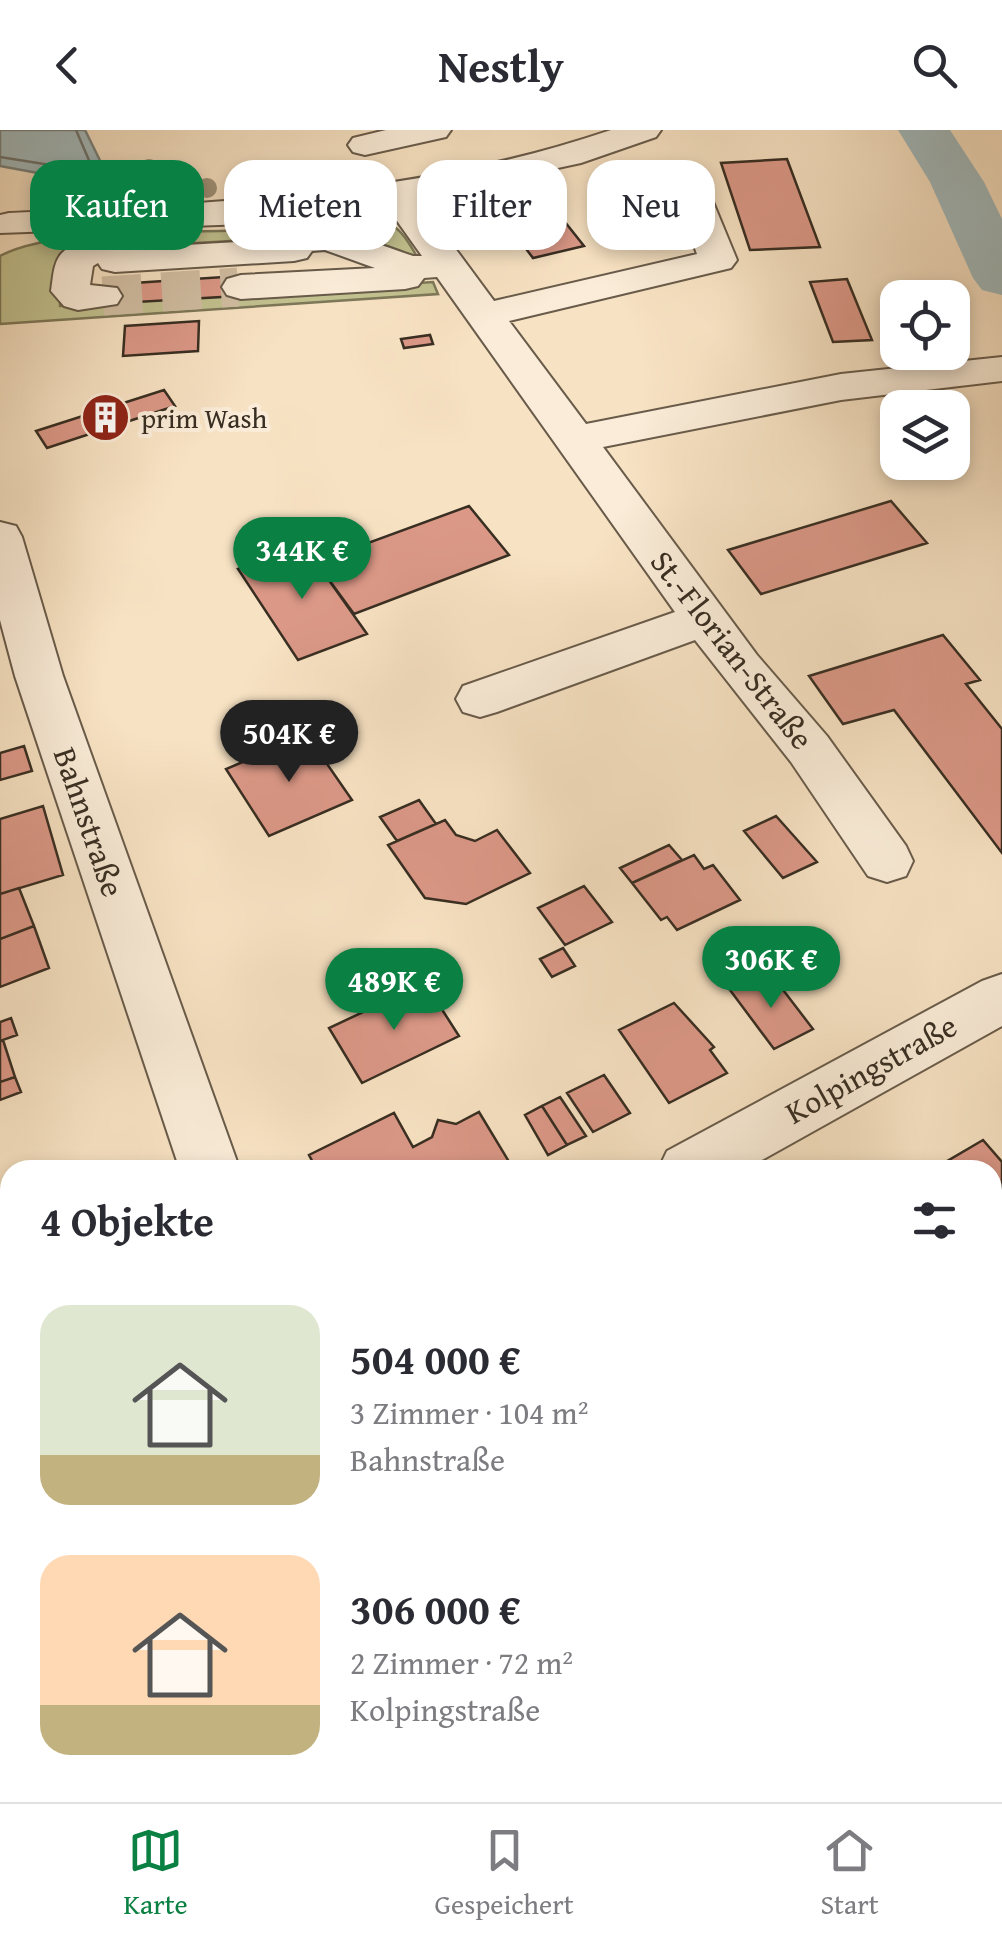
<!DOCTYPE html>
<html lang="de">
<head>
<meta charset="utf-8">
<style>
  body { margin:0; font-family:"Gentium Book Plus",serif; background:#f2f2f3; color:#2b2b33; height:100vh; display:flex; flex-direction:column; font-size:38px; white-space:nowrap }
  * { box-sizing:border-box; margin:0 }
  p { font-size:32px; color:#7c7c81 }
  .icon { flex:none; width:55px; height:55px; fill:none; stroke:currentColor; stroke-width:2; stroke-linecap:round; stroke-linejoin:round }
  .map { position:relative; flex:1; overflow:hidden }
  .side { position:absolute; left:0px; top:1030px; width:1002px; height:642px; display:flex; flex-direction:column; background:#fff; border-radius:30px 30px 0 0; box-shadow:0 5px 15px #0003 }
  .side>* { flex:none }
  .banner { position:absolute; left:30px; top:30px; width:942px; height:90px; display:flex; gap:20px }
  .tools { position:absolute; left:880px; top:150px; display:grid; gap:20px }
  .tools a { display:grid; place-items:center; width:90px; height:90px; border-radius:20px; background:#fff; box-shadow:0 5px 15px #0003; font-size:50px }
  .price { position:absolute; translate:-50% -85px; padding:0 22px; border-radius:35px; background:#0b8043; color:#fff; font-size:32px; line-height:65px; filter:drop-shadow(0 2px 5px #0008) }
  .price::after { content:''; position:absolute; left:50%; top:60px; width:30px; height:22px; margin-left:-15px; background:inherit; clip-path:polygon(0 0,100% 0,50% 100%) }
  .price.current { background:#222; color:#fff }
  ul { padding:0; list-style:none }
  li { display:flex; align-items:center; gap:30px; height:250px; padding:0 40px }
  li span { display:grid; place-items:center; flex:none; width:280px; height:200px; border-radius:30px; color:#555 }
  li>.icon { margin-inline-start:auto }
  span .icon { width:120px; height:120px; fill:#fffc; stroke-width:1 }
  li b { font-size:42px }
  h2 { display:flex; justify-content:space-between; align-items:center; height:120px; padding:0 40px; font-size:42px }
  .chip { padding:0 35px; border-radius:30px; background:#fff; box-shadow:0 5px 15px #0003; font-size:35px; line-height:90px }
  .chip.current { background:#0b8043; color:#fff }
  header { display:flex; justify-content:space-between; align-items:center; height:130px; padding:0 40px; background:#fff; font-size:45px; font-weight:700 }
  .tabs { display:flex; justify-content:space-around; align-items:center; height:140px; border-top:2px solid #e1e1e2; background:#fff; font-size:28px; color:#7c7c81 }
  .tabs a { display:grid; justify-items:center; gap:5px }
  .tabs .current { color:#0b8043 }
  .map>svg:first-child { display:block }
</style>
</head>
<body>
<header><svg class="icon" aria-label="back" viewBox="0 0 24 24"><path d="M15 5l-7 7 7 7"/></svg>Nestly<svg class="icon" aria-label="search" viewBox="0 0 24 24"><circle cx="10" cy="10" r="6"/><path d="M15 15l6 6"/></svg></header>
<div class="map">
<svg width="1002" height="1672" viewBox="0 0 1002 1672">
  <rect width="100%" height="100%" fill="#f7e2c3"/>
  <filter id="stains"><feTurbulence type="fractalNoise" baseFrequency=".002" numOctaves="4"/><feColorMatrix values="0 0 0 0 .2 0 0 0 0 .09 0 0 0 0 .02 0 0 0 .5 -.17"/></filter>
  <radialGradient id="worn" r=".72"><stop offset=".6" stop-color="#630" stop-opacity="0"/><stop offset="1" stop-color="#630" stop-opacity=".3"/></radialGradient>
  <path fill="#c2c290" stroke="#7d7859" stroke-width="2.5" d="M 339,88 C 389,87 397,89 421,134 L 331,105 L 77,120 L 61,132 L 60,176 L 433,152 L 438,164 L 0,194 L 0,126 C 52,97 190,103 254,100 C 282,98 311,92 339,88 Z"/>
  <path fill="#a2bbbe" stroke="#788380" stroke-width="2.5" d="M 0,0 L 85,0 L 113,57 L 0,36 Z"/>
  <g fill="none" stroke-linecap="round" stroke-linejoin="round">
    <path stroke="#6d7470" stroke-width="2.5" d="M 0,27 L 88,41 L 91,35 L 76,0"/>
    <path fill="#a2bbbe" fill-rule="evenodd" d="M 898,0 L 950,0 L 984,52 L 1002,89 L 1002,165 L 982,160 L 973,148 L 930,52 Z"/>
  </g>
  <path fill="#db9887" stroke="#382e22" stroke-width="2.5" d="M 787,29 L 820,117 L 750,120 L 721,33 Z
    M 561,87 L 584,116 L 533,128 L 511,99 Z
    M 238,146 L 238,166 L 103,174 L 104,155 Z
    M 847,149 L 872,210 L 833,212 L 810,152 Z
    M 199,191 L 198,221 L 123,226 L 125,196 Z
    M 430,205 L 433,214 L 404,218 L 401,209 Z
    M 164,260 L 175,276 L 47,318 L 36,301 Z
    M 891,371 L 927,413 L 761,464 L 728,420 Z
    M 469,376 L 509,425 L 354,484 L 316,432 Z
    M 304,415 L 367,504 L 298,530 L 238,439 Z
    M 943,505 L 980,550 L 966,554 L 1002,599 L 1002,723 L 894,580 L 843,594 L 809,546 Z
    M 307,605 L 352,670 L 269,706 L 226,639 Z
    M 24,616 L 32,641 L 0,650 L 0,623 Z
    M 419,670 L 436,694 L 397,711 L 380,687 Z
    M 43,676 L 63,745 L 0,764 L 0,689 Z
    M 776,686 L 817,732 L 783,748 L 744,701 Z
    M 445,690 L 456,705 L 475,711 L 497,700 L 530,743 L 466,774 L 425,768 L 388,715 Z
    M 669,715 L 682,730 L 632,753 L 620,738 Z
    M 694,725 L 704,739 L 713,735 L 740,770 L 677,800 L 667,787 L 661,790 L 632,753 Z
    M 584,756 L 612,792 L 565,815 L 538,778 Z
    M 19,758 L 34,796 L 0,809 L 0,764 Z
    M 34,796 L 49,838 L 0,857 L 0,809 Z
    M 563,818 L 575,836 L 552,847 L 540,829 Z
    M 749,845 L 760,860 L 777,852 L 813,899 L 774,919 L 727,856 Z
    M 425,853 L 459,906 L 362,953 L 329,898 Z
    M 674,873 L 714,917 L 710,920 L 727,943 L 669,973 L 619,900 Z
    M 11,888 L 17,905 L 0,911 L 0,892 Z
    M 3,910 L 15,947 L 0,952 L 0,911 Z
    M 604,945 L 630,983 L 593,1002 L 567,963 Z
    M 15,947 L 21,962 L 0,970 L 0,952 Z
    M 560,967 L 586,1006 L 567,1015 L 542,976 Z
    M 542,976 L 567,1015 L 548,1025 L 525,985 Z
    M 479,982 L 514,1040 L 317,1040 L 309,1025 L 394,983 L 413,1017 L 432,1007 L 438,990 L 456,994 Z
    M 983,1010 L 1002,1032 L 1002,1104 L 992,1093 L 992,1040 L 949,1040 L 944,1033 Z
    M 1002,1290 L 1002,1357 L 992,1342 L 992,1295 Z
    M 1002,1367 L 1002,1433 L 992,1418 L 992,1372 Z
    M 1002,1649 L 1002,1672 L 969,1672 L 983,1662 L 992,1662 L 992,1655 Z
    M 303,1662 L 339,1662 L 342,1669 L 289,1672 Z
    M 410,1662 L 496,1662 L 484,1672 L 416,1672 Z
    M 643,1662 L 760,1662 L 766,1672 L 647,1672 Z"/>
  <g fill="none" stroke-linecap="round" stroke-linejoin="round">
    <path stroke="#d1bea3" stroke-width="39" stroke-dasharray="39 20" stroke-linecap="butt" d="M 103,166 L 238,157"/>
    <defs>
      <path id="minor" d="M 386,0 L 451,0 L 446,7 L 365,25 L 353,22 L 348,15 L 353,8 Z
        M 611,0 L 661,0 L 656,7 L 581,33 L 418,68 L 494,171 L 697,124 L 675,63 L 680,55 L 693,52 L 706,55 L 737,130 L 731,138 L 509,191 L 586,294 L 841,244 L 1002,227 L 1002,251 L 841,270 L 603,317 L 757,525 L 827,606 L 906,716 L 913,731 L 906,746 L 887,752 L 868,746 L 791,632 L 695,510 L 497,582 L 480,587 L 463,582 L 456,569 L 463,556 L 675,482 L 437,147 L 424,148 L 418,156 L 405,159 L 241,169 L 227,165 L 222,157 L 227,149 L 241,145 L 375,138 L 325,120 L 312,121 L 307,128 L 294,131 L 115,142 L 102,139 L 98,133 L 93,136 L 90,155 L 117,158 L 122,166 L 117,174 L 78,180 L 64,176 L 51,161 C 53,149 53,132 62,123 C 83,103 138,105 164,111 L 168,116 L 238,112 L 243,105 C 311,88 351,104 413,126 L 422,126 L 385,74 L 246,94 L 0,103 L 0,85 L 9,83 C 211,74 418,66 611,0 Z
        M 0,392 L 16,396 L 22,407 L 63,546 L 240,1040 L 180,1040 L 15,546 L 0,490 Z
        M 1002,844 L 1002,896 L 744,1040 L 658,1040 L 667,1021 L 982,851 Z
        M 530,1662 L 607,1662 L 611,1672 L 534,1672 Z"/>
    </defs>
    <use href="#minor" stroke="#685b4a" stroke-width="4"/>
    <use href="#minor" fill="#faecd8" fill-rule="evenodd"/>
  </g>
  <g fill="#a1937a">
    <circle cx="149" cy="39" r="10"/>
    <circle cx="337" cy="46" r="10"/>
    <circle cx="240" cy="53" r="10"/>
    <circle cx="292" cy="53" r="10"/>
    <circle cx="207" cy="58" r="10"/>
  </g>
  <defs>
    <symbol id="building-disc" viewBox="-11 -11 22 22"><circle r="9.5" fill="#8f2418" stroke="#faecd8"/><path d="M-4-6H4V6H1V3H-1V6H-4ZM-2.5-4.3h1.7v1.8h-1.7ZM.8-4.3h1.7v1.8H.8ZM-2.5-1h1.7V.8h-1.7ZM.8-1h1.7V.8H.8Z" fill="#fff"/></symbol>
  </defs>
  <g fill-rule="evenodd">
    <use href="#building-disc" x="78" y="260" width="55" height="55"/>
  </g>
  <g text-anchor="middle" stroke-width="8" stroke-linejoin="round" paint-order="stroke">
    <g font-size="28" fill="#382e22" stroke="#faecd8" text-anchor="start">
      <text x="141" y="298">prim Wash</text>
    </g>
    <g font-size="32" fill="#382e22" stroke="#faecd8">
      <text transform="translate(732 520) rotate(52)" y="11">St.-Florian-Straße</text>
      <text transform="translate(89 692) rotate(71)" y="11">Bahnstraße</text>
      <text transform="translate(871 939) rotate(-29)" y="11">Kolpingstraße</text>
    </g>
  </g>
  <rect width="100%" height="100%" filter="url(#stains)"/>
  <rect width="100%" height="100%" fill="url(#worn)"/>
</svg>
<div class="tools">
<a><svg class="icon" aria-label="locate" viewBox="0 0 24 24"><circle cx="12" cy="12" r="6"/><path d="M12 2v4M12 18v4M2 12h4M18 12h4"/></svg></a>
<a><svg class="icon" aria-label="layers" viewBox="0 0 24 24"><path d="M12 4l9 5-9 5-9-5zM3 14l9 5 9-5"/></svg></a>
</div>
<b class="price" style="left:302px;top:472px">344K €</b>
<b class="price current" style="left:289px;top:655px">504K €</b>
<b class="price" style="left:771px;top:881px">306K €</b>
<b class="price" style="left:394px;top:903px">489K €</b>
<div class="banner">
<a class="chip current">Kaufen</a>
<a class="chip">Mieten</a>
<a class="chip">Filter</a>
<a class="chip">Neu</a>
</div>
<section class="side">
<h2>4 Objekte<svg class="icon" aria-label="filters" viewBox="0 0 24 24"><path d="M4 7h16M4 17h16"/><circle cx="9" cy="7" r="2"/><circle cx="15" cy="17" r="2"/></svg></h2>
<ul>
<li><span style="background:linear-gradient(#dfe7d0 75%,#c2b280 0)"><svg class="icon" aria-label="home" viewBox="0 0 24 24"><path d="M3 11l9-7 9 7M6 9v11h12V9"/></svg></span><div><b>504 000 €</b><p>3 Zimmer · 104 m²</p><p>Bahnstraße</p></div></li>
<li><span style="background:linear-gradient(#ffd9b3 75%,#c2b280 0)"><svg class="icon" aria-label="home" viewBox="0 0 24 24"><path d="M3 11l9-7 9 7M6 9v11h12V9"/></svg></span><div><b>306 000 €</b><p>2 Zimmer · 72 m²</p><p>Kolpingstraße</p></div></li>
</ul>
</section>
</div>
<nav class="tabs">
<a class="current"><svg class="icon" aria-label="map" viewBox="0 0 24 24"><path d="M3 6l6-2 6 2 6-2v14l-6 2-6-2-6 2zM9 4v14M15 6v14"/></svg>Karte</a>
<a><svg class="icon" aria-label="saved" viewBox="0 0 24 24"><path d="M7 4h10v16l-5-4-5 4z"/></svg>Gespeichert</a>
<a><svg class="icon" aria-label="home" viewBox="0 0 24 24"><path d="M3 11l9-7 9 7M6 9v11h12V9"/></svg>Start</a>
</nav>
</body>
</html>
